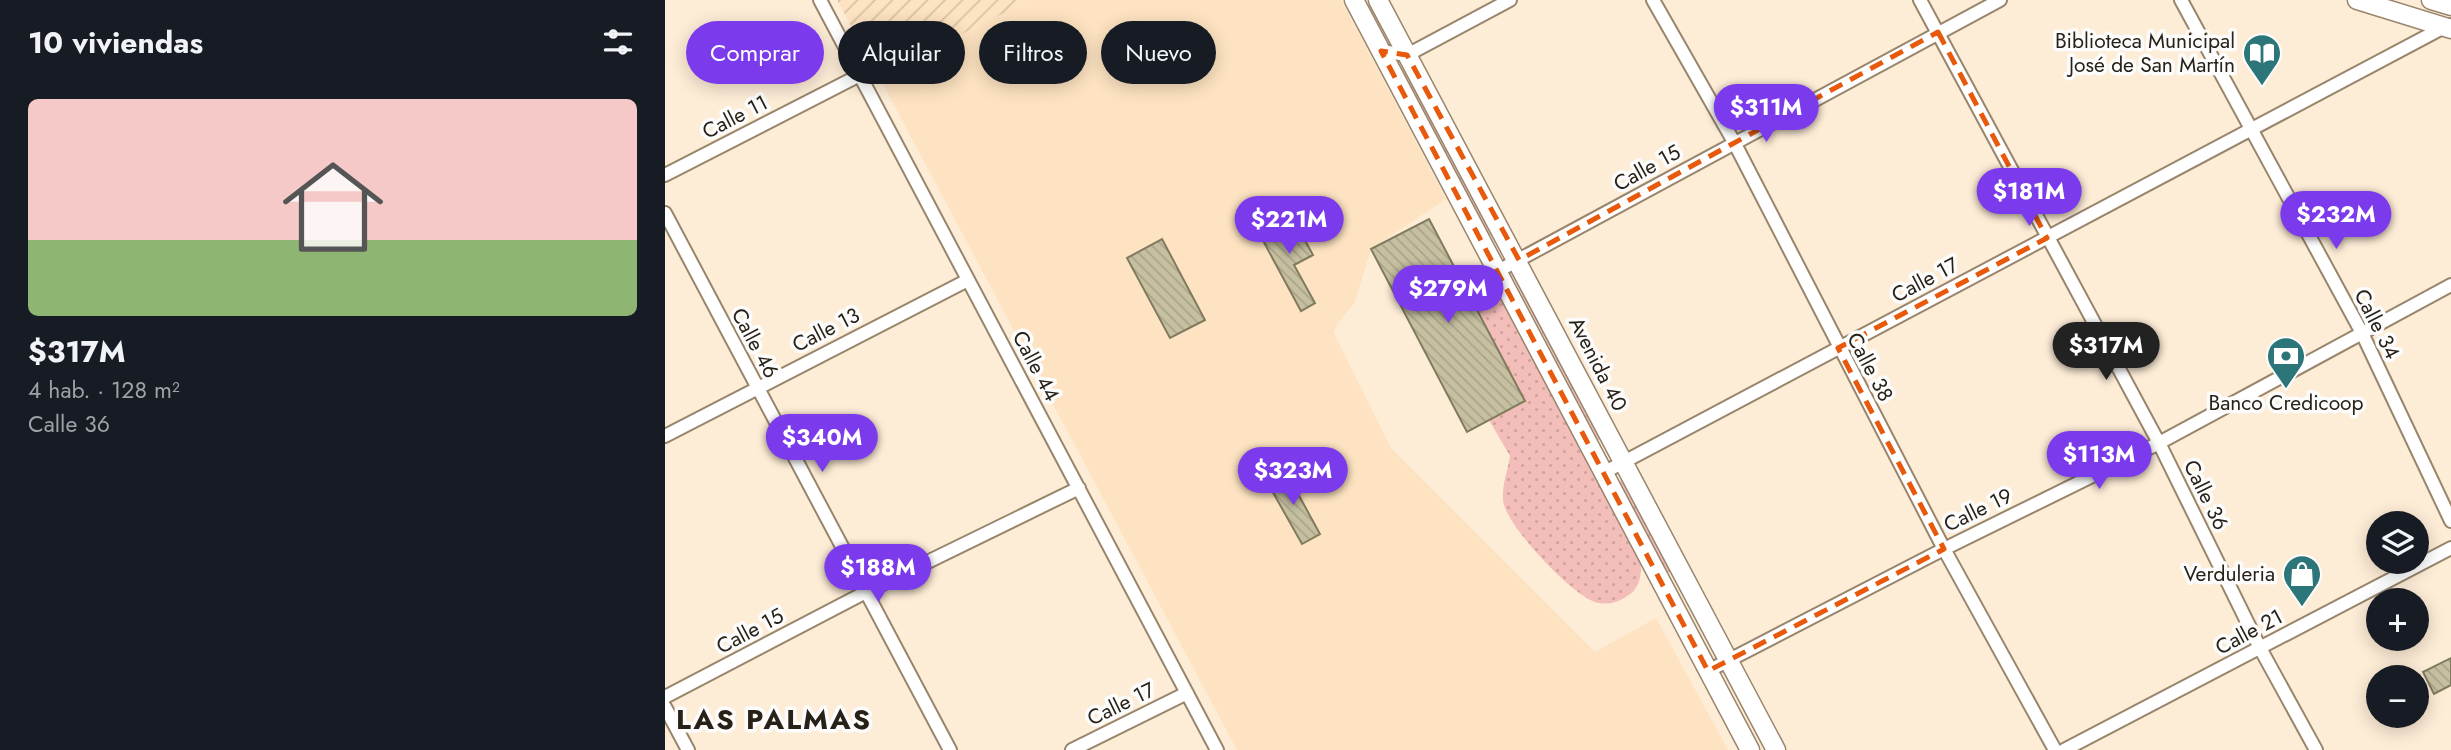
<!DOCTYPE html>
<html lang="es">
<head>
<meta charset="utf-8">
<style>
  body { margin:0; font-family:Jost,sans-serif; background:#20242c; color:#f1f3f6; height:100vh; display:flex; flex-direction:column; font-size:26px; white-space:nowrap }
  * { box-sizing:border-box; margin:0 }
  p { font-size:23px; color:#9ea1a6 }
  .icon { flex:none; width:38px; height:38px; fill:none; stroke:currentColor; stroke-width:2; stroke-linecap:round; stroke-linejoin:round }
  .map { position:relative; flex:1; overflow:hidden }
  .side { display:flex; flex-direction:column; background:#171b24; width:665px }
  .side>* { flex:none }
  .guide { position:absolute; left:21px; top:21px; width:665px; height:63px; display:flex; gap:14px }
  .buttons { position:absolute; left:1701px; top:511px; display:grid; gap:14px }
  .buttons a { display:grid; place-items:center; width:63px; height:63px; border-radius:50%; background:#171b24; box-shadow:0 4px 18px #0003; font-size:35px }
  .price { position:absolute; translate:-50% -60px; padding:0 16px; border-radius:24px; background:#7c3aed; color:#fff; font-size:23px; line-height:46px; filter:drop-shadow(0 2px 4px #0008) }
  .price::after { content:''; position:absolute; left:50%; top:42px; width:21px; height:16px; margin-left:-10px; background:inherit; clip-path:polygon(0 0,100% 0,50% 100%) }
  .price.active { background:#222; color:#fff }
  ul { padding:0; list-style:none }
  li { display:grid; align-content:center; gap:14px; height:371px; padding:0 28px }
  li+li { border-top:2px solid #363941 }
  li span { display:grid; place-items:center; height:217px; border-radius:10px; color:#555 }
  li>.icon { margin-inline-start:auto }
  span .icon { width:126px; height:126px; fill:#fffc; stroke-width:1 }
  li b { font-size:30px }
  h2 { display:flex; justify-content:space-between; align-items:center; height:84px; padding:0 28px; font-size:30px }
  .tag { padding:0 24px; border-radius:32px; background:#171b24; box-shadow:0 4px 18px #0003; font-size:24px; line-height:63px }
  .tag.active { background:#7c3aed; color:#fff }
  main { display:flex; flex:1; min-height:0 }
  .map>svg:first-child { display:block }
</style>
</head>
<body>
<main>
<section class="side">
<h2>10 viviendas<svg class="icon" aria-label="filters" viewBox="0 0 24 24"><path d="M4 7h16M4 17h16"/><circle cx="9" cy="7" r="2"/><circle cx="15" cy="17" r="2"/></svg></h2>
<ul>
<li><span style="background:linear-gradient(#f6c9c9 65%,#8fb573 0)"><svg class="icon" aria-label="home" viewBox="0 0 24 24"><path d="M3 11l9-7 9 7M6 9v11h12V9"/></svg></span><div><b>$317M</b><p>4 hab. · 128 m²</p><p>Calle 36</p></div></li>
</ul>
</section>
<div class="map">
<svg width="1786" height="750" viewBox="0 0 1786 750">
  <defs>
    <pattern id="industrial-furrows" width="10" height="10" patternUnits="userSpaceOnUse" patternTransform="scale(1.75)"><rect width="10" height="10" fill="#fde3c1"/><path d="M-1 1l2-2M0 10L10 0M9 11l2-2" fill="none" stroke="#d9c2a5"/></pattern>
    <pattern id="grass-dots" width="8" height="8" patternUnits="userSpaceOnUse" patternTransform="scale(1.75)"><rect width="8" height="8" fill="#f3beb9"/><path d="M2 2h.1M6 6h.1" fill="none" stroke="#d0a39e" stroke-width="1.8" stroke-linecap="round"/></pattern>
    <pattern id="building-back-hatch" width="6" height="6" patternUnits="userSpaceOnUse" patternTransform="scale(1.75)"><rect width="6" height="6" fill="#c6c0a1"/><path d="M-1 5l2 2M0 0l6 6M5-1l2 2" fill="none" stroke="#aaa58a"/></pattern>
  </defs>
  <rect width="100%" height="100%" fill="#fdecd6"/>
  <path fill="#fde3c1" d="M 366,0 L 676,0 L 781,199 L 706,249 L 690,302 L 673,323 L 669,333 L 726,448 L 930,652 L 991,618 L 1063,750 L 572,750 L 213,75 Z"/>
  <path fill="url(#industrial-furrows)" d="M 172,0 L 366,0 L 213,75 Z"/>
  <path fill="url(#grass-dots)" d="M 739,67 L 828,233 L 827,235 L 824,235 L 737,69 Z
    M 847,271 L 937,438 L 936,440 L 933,440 L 846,274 Z
    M 839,298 L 975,559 C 977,571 976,586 965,594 C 955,602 943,606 930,602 C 907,595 838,523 838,499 C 837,485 843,469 845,456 L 824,420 L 860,401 L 813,311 Z
    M 957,479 L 1007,569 L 1006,572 L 1002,572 L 954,483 Z"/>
  <path fill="url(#building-back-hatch)" stroke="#807b5e" stroke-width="2" d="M 625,213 L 648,255 L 629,265 L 650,303 L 636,311 L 595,235 L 609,227 L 607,223 Z
    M 764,219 L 860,401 L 802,432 L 706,249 Z
    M 497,239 L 540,320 L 505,338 L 462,258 Z
    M 620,470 L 655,534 L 637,544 L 601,480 Z
    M 1786,658 L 1786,685 L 1769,694 L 1758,672 Z"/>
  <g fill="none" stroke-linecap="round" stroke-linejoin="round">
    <defs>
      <path id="minor" d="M 155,0 L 552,750
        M 988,0 L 1069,142 L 1279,549 L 1390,750
        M 1255,0 L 1494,443 L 1595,648 L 1651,750
        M 1516,0 L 1697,333 L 1786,521
        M 716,51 L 742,55 L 845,0
        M 0,175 L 195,75
        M 0,213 L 285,750
        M 833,271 L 1335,0
        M 0,436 L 303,280
        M 938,473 L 1783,25
        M 1043,671 L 1279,549 L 1494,443 L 1786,285
        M 0,697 L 201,592 L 414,488
        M 0,707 L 23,750
        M 407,750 L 522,693
        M 1399,750 L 1786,548"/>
      <path id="secondary" d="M 689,0 L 1085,750
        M 713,0 L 1111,750
        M 1692,0 L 1786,29
        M 1766,0 L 1786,6"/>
    </defs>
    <use href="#minor" stroke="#98856c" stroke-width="16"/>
    <use href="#secondary" stroke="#98856c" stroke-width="21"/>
    <use href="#minor" stroke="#fff" stroke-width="12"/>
    <use href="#secondary" stroke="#fff" stroke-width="18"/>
  </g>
  <path fill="none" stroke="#e8590c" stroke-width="5" stroke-dasharray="14 9" stroke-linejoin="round" d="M 1273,32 L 1382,238 L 1173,348 L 1279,549 L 1043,671 L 716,51 L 742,55 L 854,260 Z"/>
  <defs>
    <symbol id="library-pin" viewBox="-11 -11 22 30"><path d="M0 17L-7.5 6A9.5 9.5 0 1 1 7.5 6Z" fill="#2c767a" stroke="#fcfcfc"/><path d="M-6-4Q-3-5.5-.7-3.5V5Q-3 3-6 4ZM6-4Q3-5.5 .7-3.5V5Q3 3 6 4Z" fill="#fff"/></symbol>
    <symbol id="bank-pin" viewBox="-11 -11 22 30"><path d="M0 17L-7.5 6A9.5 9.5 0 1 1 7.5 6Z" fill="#2c767a" stroke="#fcfcfc"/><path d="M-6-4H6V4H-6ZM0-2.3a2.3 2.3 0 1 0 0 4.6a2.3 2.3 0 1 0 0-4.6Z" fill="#fff"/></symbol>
    <symbol id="shop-pin" viewBox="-11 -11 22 30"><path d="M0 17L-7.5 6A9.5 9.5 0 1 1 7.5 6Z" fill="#2c767a" stroke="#fcfcfc"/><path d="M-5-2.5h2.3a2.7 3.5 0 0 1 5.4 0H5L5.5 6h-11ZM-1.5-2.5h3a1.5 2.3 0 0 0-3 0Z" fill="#fff"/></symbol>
  </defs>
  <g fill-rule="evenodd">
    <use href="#library-pin" x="1575" y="31" width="44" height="60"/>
    <use href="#bank-pin" x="1599" y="334" width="44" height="60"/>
    <use href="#shop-pin" x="1615" y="552" width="44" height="60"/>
  </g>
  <g text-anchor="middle" stroke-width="7" stroke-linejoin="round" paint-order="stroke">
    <g font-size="21" fill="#282117" stroke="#fcfcfc" text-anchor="end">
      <text x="1570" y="48">Biblioteca Municipal<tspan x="1570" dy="24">José de San Martín</tspan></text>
      <text x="1621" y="410" text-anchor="middle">Banco Credicoop</text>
      <text x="1610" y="581">Verduleria</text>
    </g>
    <g font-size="21" fill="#282117" stroke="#fcfcfc">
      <text transform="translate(70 117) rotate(-27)" y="7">Calle 11</text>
      <text transform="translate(982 168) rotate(-29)" y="7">Calle 15</text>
      <text transform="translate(1260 280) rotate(-28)" y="7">Calle 17</text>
      <text transform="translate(1712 324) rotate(63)" y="7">Calle 34</text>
      <text transform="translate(161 330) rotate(-27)" y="7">Calle 13</text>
      <text transform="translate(90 343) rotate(62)" y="7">Calle 46</text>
      <text transform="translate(933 364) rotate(63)" y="7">Avenida 40</text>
      <text transform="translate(371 366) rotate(62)" y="7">Calle 44</text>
      <text transform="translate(1205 367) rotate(62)" y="7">Calle 38</text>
      <text transform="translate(1541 495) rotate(64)" y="7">Calle 36</text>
      <text transform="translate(1313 510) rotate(-26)" y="7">Calle 19</text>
      <text transform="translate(85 631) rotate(-28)" y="7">Calle 15</text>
      <text transform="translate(1584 632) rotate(-28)" y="7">Calle 21</text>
      <text transform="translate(456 704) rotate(-26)" y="7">Calle 17</text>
    </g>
    <g font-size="28" font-weight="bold" letter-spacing="2" fill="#282117" stroke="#fcfcfc">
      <text x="109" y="729">LAS PALMAS</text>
    </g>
  </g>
</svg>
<div class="buttons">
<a><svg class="icon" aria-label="layers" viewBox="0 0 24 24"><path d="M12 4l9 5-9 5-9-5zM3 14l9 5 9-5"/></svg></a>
<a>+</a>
<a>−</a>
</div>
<b class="price" style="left:1101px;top:144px">$311M</b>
<b class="price" style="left:1364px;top:228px">$181M</b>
<b class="price" style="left:1671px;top:251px">$232M</b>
<b class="price" style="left:624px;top:256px">$221M</b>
<b class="price" style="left:783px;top:325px">$279M</b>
<b class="price active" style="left:1441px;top:382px">$317M</b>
<b class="price" style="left:157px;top:474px">$340M</b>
<b class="price" style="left:1434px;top:491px">$113M</b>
<b class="price" style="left:628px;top:507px">$323M</b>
<b class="price" style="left:213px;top:604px">$188M</b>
<div class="guide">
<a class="tag active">Comprar</a>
<a class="tag">Alquilar</a>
<a class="tag">Filtros</a>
<a class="tag">Nuevo</a>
</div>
</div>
</main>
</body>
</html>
